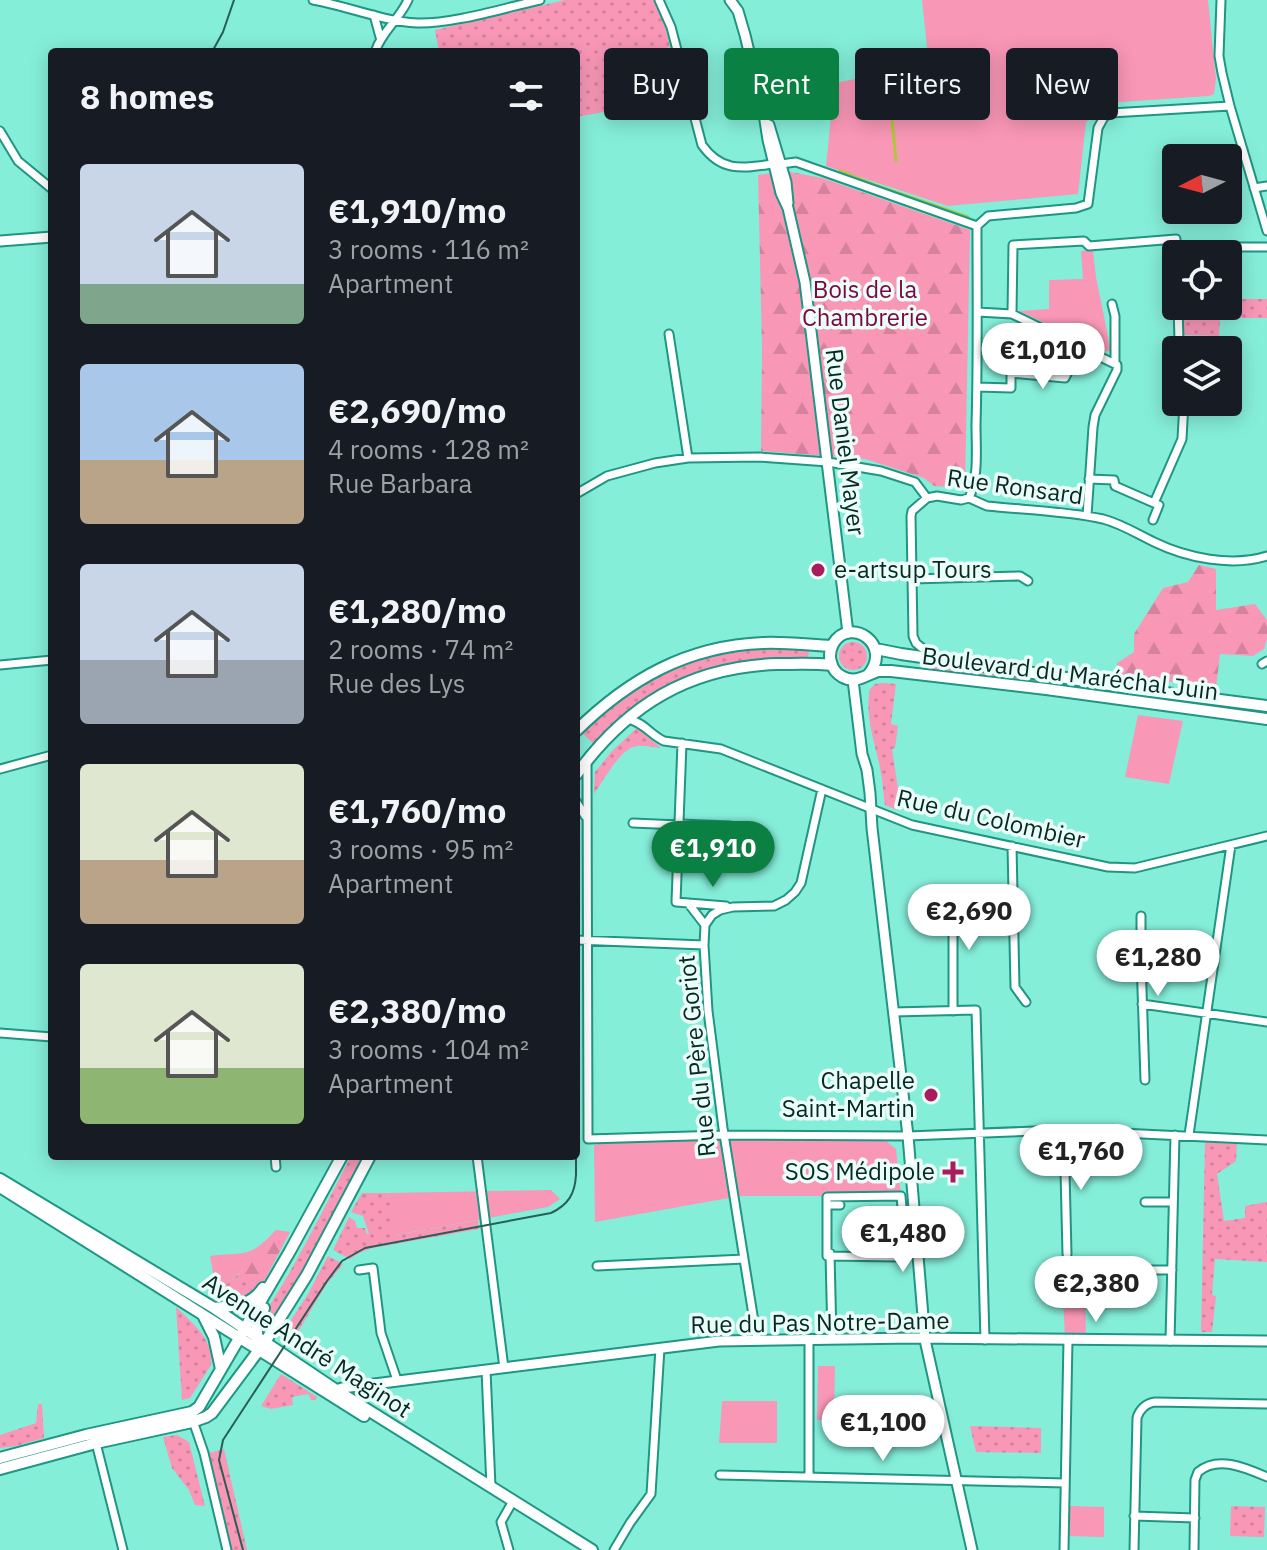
<!DOCTYPE html>
<html lang="en">
<head>
<meta charset="utf-8">
<style>
  body { margin:0; font-family:"IBM Plex Sans",sans-serif; background:#242831; color:#f1f3f6; height:100vh; display:flex; flex-direction:column; font-size:30px; white-space:nowrap }
  * { box-sizing:border-box; margin:0 }
  p { font-size:26px; color:#9ea1a6 }
  .icon { flex:none; width:44px; height:44px; fill:none; stroke:currentColor; stroke-width:2; stroke-linecap:round; stroke-linejoin:round }
  .map { position:relative; flex:1; overflow:hidden }
  .drawer { position:absolute; left:48px; top:48px; width:532px; height:1112px; display:flex; flex-direction:column; background:#171b24; border-radius:8px; box-shadow:0 4px 20px #0003 }
  .drawer>* { flex:none }
  .hud { position:absolute; left:604px; top:48px; width:542px; height:72px; display:flex; gap:16px }
  .needle { width:52px; rotate:264deg }
  .fabs { position:absolute; left:1162px; top:144px; display:grid; gap:16px }
  .fabs a { display:grid; place-items:center; width:80px; height:80px; border-radius:8px; background:#171b24; box-shadow:0 4px 20px #0003; font-size:40px }
  .price { position:absolute; translate:-50% -68px; padding:0 18px; border-radius:28px; background:#fff; color:#222; font-size:26px; line-height:52px; filter:drop-shadow(0 2px 4px #0008) }
  .price::after { content:''; position:absolute; left:50%; top:48px; width:24px; height:18px; margin-left:-12px; background:inherit; clip-path:polygon(0 0,100% 0,50% 100%) }
  .price.active { background:#0b8043; color:#fff }
  ul { padding:0; list-style:none }
  li { display:flex; align-items:center; gap:24px; height:200px; padding:0 32px }
  li span { display:grid; place-items:center; flex:none; width:224px; height:160px; border-radius:8px; color:#555 }
  li>.icon { margin-inline-start:auto }
  span .icon { width:96px; height:96px; fill:#fffc; stroke-width:1 }
  li b { font-size:34px }
  h2 { display:flex; justify-content:space-between; align-items:center; height:96px; padding:0 32px; font-size:34px }
  .pill { padding:0 28px; border-radius:8px; background:#171b24; box-shadow:0 4px 20px #0003; font-size:28px; line-height:72px }
  .pill.active { background:#0b8043; color:#fff }
  .map>svg:first-child { display:block }
</style>
</head>
<body>
<div class="map">
<svg width="1267" height="1550" viewBox="0 0 1267 1550">
  <defs>
    <pattern id="grass-dots" width="8" height="8" patternUnits="userSpaceOnUse" patternTransform="scale(2)"><rect width="8" height="8" fill="#f997b7"/><path d="M2 2h.1M6 6h.1" fill="none" stroke="#d4829d" stroke-width="1.8" stroke-linecap="round"/></pattern>
    <pattern id="forest-firs" width="22" height="20" patternUnits="userSpaceOnUse" patternTransform="scale(2)"><rect width="22" height="20" fill="#f997b7"/><path d="M5 1l3.5 6h-7zM16 11l3.5 6h-7z" fill="#d4829d"/></pattern>
  </defs>
  <rect width="100%" height="100%" fill="#85eed9"/>
  <path fill="url(#grass-dots)" d="M 565,0 L 655,0 C 664,14 666,31 670,47 L 635,55 L 636,65 L 613,69 L 620,109 L 576,117 L 576,52 L 439,52 L 435,30 Z
    M 1228,299 L 1267,299 L 1267,318 L 1220,318 L 1219,336 L 1184,335 L 1183,306 L 1228,306 Z
    M839 656a14 14 0 1 1 28 0a14 14 0 1 1-28 0Z
    M 756,648 L 809,650 L 808,659 C 777,660 744,660 714,667 C 666,680 627,708 595,745 L 582,733 C 624,682 691,656 756,648 Z
    M 924,663 L 1267,710 L 1267,715 L 1060,686 L 923,669 Z
    M 883,683 L 896,684 L 891,724 L 898,726 L 895,748 L 892,749 L 900,802 L 902,802 L 903,808 L 897,810 L 885,805 C 883,794 883,783 881,773 C 876,746 864,716 870,689 L 875,684 Z
    M 637,728 L 661,748 C 652,747 641,744 633,747 C 619,752 603,781 594,794 L 595,772 L 612,751 Z
    M 1205,1142 L 1237,1144 L 1236,1161 L 1217,1174 L 1224,1221 L 1245,1218 L 1245,1206 L 1267,1202 L 1267,1262 L 1215,1259 L 1212,1295 L 1216,1296 L 1212,1332 L 1201,1332 Z
    M 351,1156 L 365,1156 L 304,1273 L 271,1323 L 262,1317 C 296,1266 323,1210 351,1156 Z
    M 362,1193 L 388,1193 L 396,1235 L 478,1220 L 479,1229 L 372,1248 L 359,1253 L 350,1259 L 333,1250 L 349,1217 L 355,1221 L 357,1228 L 365,1228 L 367,1234 L 369,1234 L 363,1216 L 351,1212 Z
    M 328,1256 L 343,1264 L 326,1285 L 293,1340 L 282,1334 L 308,1294 Z
    M 240,1273 L 260,1289 C 243,1302 232,1303 211,1297 L 204,1278 L 215,1284 L 217,1292 Z
    M 176,1307 C 193,1324 214,1339 211,1365 L 190,1398 L 182,1400 Z
    M 281,1374 L 317,1397 L 316,1400 L 311,1400 L 309,1394 L 292,1397 L 293,1405 L 271,1409 L 261,1406 Z
    M 38,1404 L 42,1404 L 44,1438 L 16,1446 L 0,1448 L 0,1435 L 36,1423 Z
    M 970,1426 L 1041,1428 L 1041,1453 L 976,1452 Z
    M 177,1435 L 189,1442 L 205,1506 L 195,1505 L 189,1490 L 172,1468 L 163,1437 Z
    M 224,1449 L 247,1550 L 232,1550 L 209,1453 Z
    M 1231,1506 L 1265,1507 L 1264,1537 L 1230,1536 Z"/>
  <path fill="url(#forest-firs)" d="M 785,171 L 822,178 L 970,230 L 965,488 L 934,486 L 924,478 L 865,459 L 761,451 L 762,347 L 758,175 Z
    M 1199,565 L 1216,569 L 1216,610 L 1255,604 L 1267,620 L 1267,639 L 1264,649 L 1253,656 L 1220,654 L 1216,688 L 1116,674 L 1117,663 L 1134,652 L 1134,634 L 1163,588 L 1188,582 Z
    M 276,1230 L 290,1232 L 260,1289 L 239,1273 L 217,1293 L 210,1256 C 223,1253 238,1256 250,1251 C 260,1247 268,1238 276,1230 Z"/>
  <path fill="#f997b7" d="M 922,0 L 1208,0 L 1216,79 L 1214,94 L 1209,96 L 1107,103 L 1086,122 L 1078,194 L 948,206 L 826,166 L 832,107 L 829,84 L 929,65 Z
    M 1093,250 L 1096,277 L 1111,351 L 1105,351 L 1019,311 L 1049,309 L 1049,280 L 1083,279 L 1081,251 Z
    M 1138,715 L 1183,721 L 1169,784 L 1125,777 Z
    M 737,1138 L 872,1139 L 886,1141 L 896,1149 L 901,1196 L 740,1196 L 595,1222 L 594,1145 L 598,1145 L 598,1142 Z
    M 551,1190 L 560,1199 L 548,1207 L 395,1235 L 388,1193 Z
    M 1061,1261 L 1084,1261 L 1086,1335 L 1065,1337 Z
    M 818,1366 L 835,1366 L 834,1420 L 817,1420 Z
    M 722,1401 L 777,1401 L 777,1443 L 719,1443 Z
    M 1070,1506 L 1104,1507 L 1104,1537 L 1069,1536 Z"/>
  <g fill="none" stroke-linecap="round" stroke-linejoin="round">
    <path stroke="#afc73d" stroke-width="3" d="M 888,77 L 896,161
      M 840,171 L 875,185 L 968,217"/>
    <defs>
      <path id="street" d="M 313,0 C 347,6 382,21 417,23 C 454,24 503,8 540,0
        M 659,0 L 671,27 L 702,145 C 722,173 743,168 773,164
        M 1221,0 L 1219,56 L 1222,73 L 1230,106 L 1267,231
        M 374,15 L 380,37
        M 375,52 C 382,31 399,20 408,0
        M 639,85 L 683,73
        M 0,131 L 18,161 L 52,189
        M 781,164 L 796,162 L 977,226 C 977,292 978,359 976,425 C 976,448 979,477 969,498
        M 1254,188 L 1267,186
        M 977,226 L 988,216 L 1076,208 L 1088,204 L 1098,128 L 1104,117 L 1111,113 L 1230,106
        M 1112,304 L 1115,316 L 1115,363
        M 1178,306 L 1179,341 L 1192,342 L 1192,350
        M 978,312 L 1012,314 L 1117,365 L 1117,370 L 1095,415 L 1093,427 L 1087,516
        M 1012,314 L 1013,245 L 1084,241 L 1089,246 L 1176,239 L 1176,247 L 1267,247
        M 669,334 L 688,458
        M 977,387 L 1011,388 L 1011,373 L 1065,378 L 1081,346
        M 1089,479 L 1114,480 L 1115,486 L 1154,503 L 1182,439 L 1184,402
        M 576,494 L 607,476 L 655,463 L 688,458 L 760,457 L 828,462 L 881,471 L 915,482 L 927,498
        M 927,498 L 937,496 L 961,500 L 969,498 L 987,506 C 1025,510 1066,511 1103,519 C 1122,524 1137,534 1154,542 C 1187,558 1231,567 1267,556
        M 1153,520 L 1159,505 L 1154,503
        M 912,579 L 1020,576 L 1028,581
        M 922,648 L 916,643 L 913,636 L 911,516 L 912,511 L 927,498
        M 1262,664 L 1267,661
        M 0,665 L 52,660
        M 628,719 C 643,722 651,735 664,741 L 721,749 L 912,825 L 1108,867 L 1135,868 L 1267,836
        M 682,743 L 676,902 L 726,906
        M 587,762 L 588,1139 L 724,1135 L 908,1136 L 1059,1130 L 1267,1140
        M 0,769 L 52,755
        M 576,801 L 585,816
        M 633,823 L 679,825
        M 679,824 L 730,826
        M 1012,846 L 1015,987 L 1026,1002
        M 688,903 L 705,925
        M 1141,916 L 1141,959 L 1145,1080
        M 576,940 L 704,945
        M 1142,1004 L 1267,1022
        M 953,1011 L 953,893
        M 893,1012 L 976,1010 L 985,1340
        M 0,1033 L 52,1037
        M 1064,1130 L 1067,1254
        M 1189,1135 L 1231,845
        M 275,1156 L 276,1167
        M 477,1156 L 504,1368
        M 901,1196 L 906,1255 L 898,1257 L 827,1256 L 827,1197 Z
        M 1145,1202 L 1173,1202
        M 830,1205 L 840,1205
        M 830,1253 L 832,1339
        M 597,1266 L 744,1259
        M 359,1270 L 373,1268 L 381,1333 L 397,1380
        M 1144,1270 L 1172,1270
        M 757,1340 L 723,1128 L 708,1011 L 704,945 L 705,925 L 712,915 L 720,910 L 733,907 L 774,906 L 786,900 L 795,892 L 801,883 L 822,789
        M 1170,1341 L 1175,1135
        M 486,1370 L 491,1487
        M 192,1418 L 204,1453 L 227,1550
        M 96,1443 L 123,1550
        M 720,1475 L 1065,1483
        M 809,1477 L 809,1339
        M 1134,1516 L 1195,1518
        M 509,1550 L 501,1522 L 513,1501
        M 614,1550 L 630,1523 L 651,1494 L 660,1348
        M 1064,1550 L 1068,1340
        M 1134,1550 L 1137,1418 C 1139,1410 1146,1403 1155,1402 L 1267,1404
        M 1194,1550 L 1195,1480 L 1198,1472 C 1218,1455 1246,1468 1267,1477"/>
      <path id="secondary" d="M 730,0 L 738,11 L 745,35 L 764,114 L 768,140 L 781,193 L 788,208 L 805,282 L 848,633
        M 769,125 L 786,182 L 788,203
        M 0,241 L 52,237
        M 853,680 L 862,754 L 867,770 L 870,793 L 872,828 L 908,1136 L 925,1340 L 972,1550
        M 334,1393 L 336,1390 L 342,1388 L 719,1341 L 914,1338 L 1267,1341"/>
      <path id="primary" d="M 876,649 L 901,654 L 1047,675 L 1135,689 L 1267,706
        M 868,675 C 894,645 850,615 833,644 C 830,650 829,656 831,662 C 834,675 848,683 861,678 C 867,676 872,673 878,671 C 882,671 887,671 891,671 L 1046,689 L 1267,719
        M 576,731 C 629,679 687,646 763,643 C 786,642 809,645 832,646
        M 576,775 C 627,705 689,667 777,664 C 795,664 814,663 832,665
        M 0,1179 L 214,1308 L 336,1390 L 592,1550
        M 0,1187 L 364,1416
        M 214,1308 C 234,1306 251,1306 263,1288
        M 204,1317 L 214,1337 L 221,1369
        M 257,1342 L 257,1324 L 264,1308
        M 0,1458 L 86,1435 L 192,1412 L 199,1407 L 290,1251 L 342,1156
        M 0,1469 L 96,1443 L 192,1422 L 206,1417 L 212,1413 L 265,1342 L 307,1275 L 370,1156"/>
    </defs>
    <use href="#street" stroke="#1e9683" stroke-width="11"/>
    <use href="#secondary" stroke="#1e9683" stroke-width="13"/>
    <use href="#primary" stroke="#1e9683" stroke-width="14"/>
    <use href="#street" stroke="#fff" stroke-width="7"/>
    <use href="#secondary" stroke="#fff" stroke-width="9"/>
    <use href="#primary" stroke="#fff" stroke-width="10"/>
    <path stroke="#285e54" stroke-width="2" d="M 212,52 L 223,32 L 234,0
      M 243,1550 L 219,1460 L 223,1440 L 327,1281 L 342,1261 L 365,1248 L 551,1213 C 568,1205 575,1194 576,1175 L 576,963"/>
  </g>
  <g fill="#a91d5e" stroke="#eafdf8" stroke-width="3">
    <circle cx="818" cy="570" r="8"/>
    <circle cx="931" cy="1095" r="8"/>
    <path d="M949 1160h8v8h8v8h-8v8h-8v-8h-8v-8h8z"/>
  </g>
  <g text-anchor="middle" stroke-width="7" stroke-linejoin="round" paint-order="stroke">
    <g font-size="24" fill="#7e0542" stroke="#eafdf8">
      <text x="865" y="298">Bois de la<tspan x="865" dy="28">Chambrerie</tspan></text>
    </g>
    <g font-size="24" fill="#062923" stroke="#eafdf8">
      <text transform="translate(845 442) rotate(83)" y="8">Rue Daniel Mayer</text>
      <text transform="translate(1015 487) rotate(8)" y="8">Rue Ronsard</text>
      <text transform="translate(1070 674) rotate(7)" y="8">Boulevard du Maréchal Juin</text>
      <text transform="translate(991 819) rotate(13)" y="8">Rue du Colombier</text>
      <text transform="translate(697 1056) rotate(-96)" y="8">Rue du Père Goriot</text>
      <text transform="translate(820 1323) rotate(-1)" y="8">Rue du Pas Notre-Dame</text>
      <text transform="translate(307 1346) rotate(33)" y="8">Avenue André Maginot</text>
    </g>
    <g font-size="24" fill="#062923" stroke="#eafdf8" text-anchor="end">
      <text x="834" y="578" text-anchor="start">e-artsup Tours</text>
      <text x="915" y="1089">Chapelle<tspan x="915" dy="28">Saint-Martin</tspan></text>
      <text x="935" y="1180">SOS Médipole</text>
    </g>
  </g>
</svg>
<div class="fabs">
<a><svg class="needle" viewBox="-14 -14 28 28"><path d="M0-13l5 13h-10z" fill="#e53935"/><path d="M0 13l5-13h-10z" fill="#9ea1a6"/></svg></a>
<a><svg class="icon" aria-label="locate" viewBox="0 0 24 24"><circle cx="12" cy="12" r="6"/><path d="M12 2v4M12 18v4M2 12h4M18 12h4"/></svg></a>
<a><svg class="icon" aria-label="layers" viewBox="0 0 24 24"><path d="M12 4l9 5-9 5-9-5zM3 14l9 5 9-5"/></svg></a>
</div>
<b class="price" style="left:1043px;top:391px">€1,010</b>
<b class="price active" style="left:713px;top:889px">€1,910</b>
<b class="price" style="left:969px;top:952px">€2,690</b>
<b class="price" style="left:1158px;top:998px">€1,280</b>
<b class="price" style="left:1081px;top:1192px">€1,760</b>
<b class="price" style="left:903px;top:1274px">€1,480</b>
<b class="price" style="left:1096px;top:1324px">€2,380</b>
<b class="price" style="left:883px;top:1463px">€1,100</b>
<div class="hud">
<a class="pill">Buy</a>
<a class="pill active">Rent</a>
<a class="pill">Filters</a>
<a class="pill">New</a>
</div>
<section class="drawer">
<h2>8 homes<svg class="icon" aria-label="filters" viewBox="0 0 24 24"><path d="M4 7h16M4 17h16"/><circle cx="9" cy="7" r="2"/><circle cx="15" cy="17" r="2"/></svg></h2>
<ul>
<li><span style="background:linear-gradient(#c9d6e8 75%,#7fa58c 0)"><svg class="icon" aria-label="home" viewBox="0 0 24 24"><path d="M3 11l9-7 9 7M6 9v11h12V9"/></svg></span><div><b>€1,910/mo</b><p>3 rooms · 116 m²</p><p>Apartment</p></div></li>
<li><span style="background:linear-gradient(#a9c7e8 60%,#b9a48a 0)"><svg class="icon" aria-label="home" viewBox="0 0 24 24"><path d="M3 11l9-7 9 7M6 9v11h12V9"/></svg></span><div><b>€2,690/mo</b><p>4 rooms · 128 m²</p><p>Rue Barbara</p></div></li>
<li><span style="background:linear-gradient(#c9d6e8 60%,#9aa5b1 0)"><svg class="icon" aria-label="home" viewBox="0 0 24 24"><path d="M3 11l9-7 9 7M6 9v11h12V9"/></svg></span><div><b>€1,280/mo</b><p>2 rooms · 74 m²</p><p>Rue des Lys</p></div></li>
<li><span style="background:linear-gradient(#dfe7d0 60%,#b9a48a 0)"><svg class="icon" aria-label="home" viewBox="0 0 24 24"><path d="M3 11l9-7 9 7M6 9v11h12V9"/></svg></span><div><b>€1,760/mo</b><p>3 rooms · 95 m²</p><p>Apartment</p></div></li>
<li><span style="background:linear-gradient(#dfe7d0 65%,#8fb573 0)"><svg class="icon" aria-label="home" viewBox="0 0 24 24"><path d="M3 11l9-7 9 7M6 9v11h12V9"/></svg></span><div><b>€2,380/mo</b><p>3 rooms · 104 m²</p><p>Apartment</p></div></li>
</ul>
</section>
</div>
</body>
</html>
